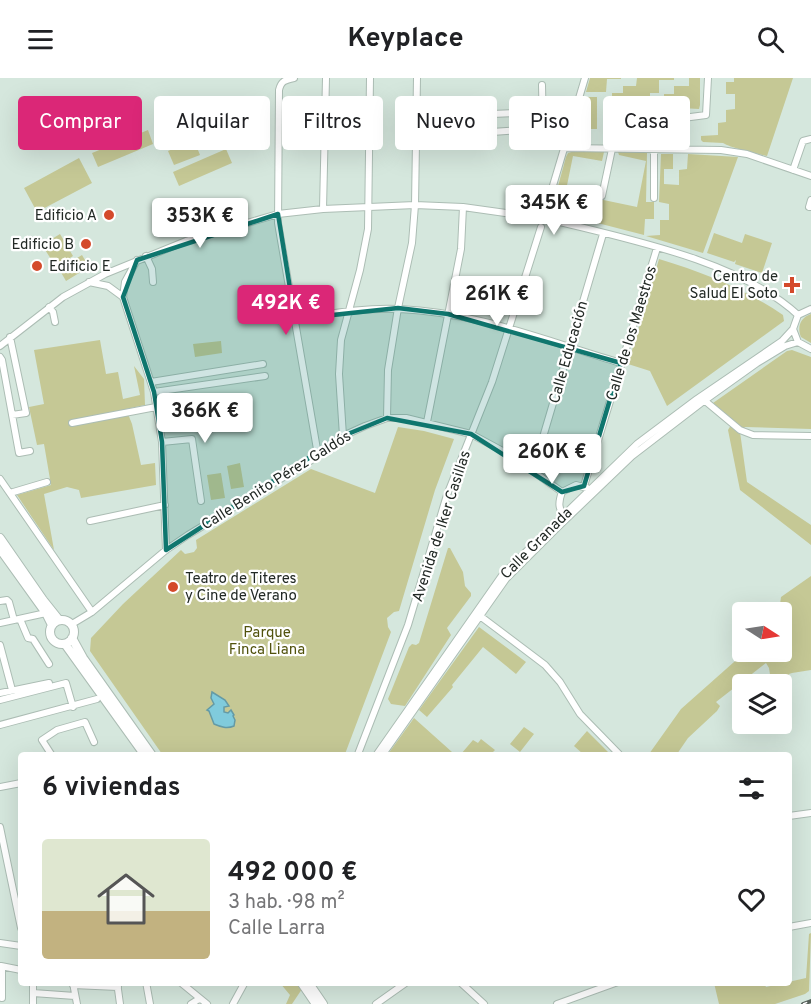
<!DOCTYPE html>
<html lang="es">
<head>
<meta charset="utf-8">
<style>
  body { margin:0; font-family:Overpass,sans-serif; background:#f6f6f6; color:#202124; height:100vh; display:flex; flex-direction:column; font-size:22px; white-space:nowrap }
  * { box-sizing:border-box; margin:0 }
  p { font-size:20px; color:#757577 }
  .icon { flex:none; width:33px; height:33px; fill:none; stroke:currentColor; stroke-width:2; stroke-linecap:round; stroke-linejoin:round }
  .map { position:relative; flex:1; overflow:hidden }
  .sheet { position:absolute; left:18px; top:674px; width:774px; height:234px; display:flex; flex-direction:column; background:#fff; border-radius:6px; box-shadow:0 6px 24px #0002 }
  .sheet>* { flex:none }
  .guide { position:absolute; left:18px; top:18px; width:776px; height:54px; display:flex; gap:12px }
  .needle { width:39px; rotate:102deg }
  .fabs { position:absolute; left:732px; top:524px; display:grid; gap:12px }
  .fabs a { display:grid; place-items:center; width:60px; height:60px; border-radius:6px; background:#fff; box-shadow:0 6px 24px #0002; font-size:30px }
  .price { position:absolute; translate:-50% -51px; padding:0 14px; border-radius:6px; background:#fff; color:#222; font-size:20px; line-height:39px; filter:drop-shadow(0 2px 3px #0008) }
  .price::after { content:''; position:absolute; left:50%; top:36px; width:18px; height:14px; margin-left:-9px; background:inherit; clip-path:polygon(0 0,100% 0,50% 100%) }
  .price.on { background:#db2777; color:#fff }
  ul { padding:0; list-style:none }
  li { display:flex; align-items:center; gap:18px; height:150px; padding:0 24px }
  li span { display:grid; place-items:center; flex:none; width:168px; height:120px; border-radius:6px; color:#555 }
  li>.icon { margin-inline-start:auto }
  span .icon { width:72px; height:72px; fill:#fffc; stroke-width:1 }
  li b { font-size:26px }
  h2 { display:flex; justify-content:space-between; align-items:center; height:72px; padding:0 24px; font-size:26px }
  .tag { padding:0 21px; border-radius:6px; background:#fff; box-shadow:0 6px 24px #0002; font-size:21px; line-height:54px }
  .tag.on { background:#db2777; color:#fff }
  header { display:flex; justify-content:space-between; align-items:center; height:78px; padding:0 24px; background:#fff; font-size:27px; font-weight:700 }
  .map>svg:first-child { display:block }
</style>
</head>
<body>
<header><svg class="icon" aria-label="menu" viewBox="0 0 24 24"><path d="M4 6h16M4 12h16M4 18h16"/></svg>Keyplace<svg class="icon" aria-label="search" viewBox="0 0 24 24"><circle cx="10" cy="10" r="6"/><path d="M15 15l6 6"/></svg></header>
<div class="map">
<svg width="811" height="926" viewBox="0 0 811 926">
  <rect width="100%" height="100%" fill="#d5e7dd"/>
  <path fill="#c5c895" d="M 590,0 L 621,0 L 621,1 L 607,1 L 606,14 L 586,14 Z
    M 637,0 L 674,0 L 674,2 L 659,2 L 659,15 L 650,15 L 650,30 L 659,31 L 659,43 L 651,43 L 650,52 L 634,52 L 634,45 L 622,45 L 622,29 L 612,29 L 612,15 L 623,15 L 623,8 L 636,8 Z
    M 689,0 L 700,0 L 700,27 L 699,31 L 681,30 L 679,42 L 674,43 L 674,30 L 664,30 L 664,16 L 674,16 L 674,8 L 689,8 Z
    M 734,0 L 793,0 L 767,78 C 755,75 731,70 723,65 L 703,64 L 701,62 L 701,58 L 718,57 L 718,45 L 726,44 L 726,32 L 735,31 L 735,16 L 726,16 L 726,4 L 734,4 Z
    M 585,19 L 597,19 L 597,51 L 584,51 L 583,66 L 577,66 L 572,62 Z
    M 465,22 L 466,52 L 434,53 L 433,23 Z
    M 468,22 L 479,22 L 480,51 L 468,51 Z
    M 169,43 L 178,63 L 167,67 L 159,48 Z
    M 148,52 L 153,66 L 98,89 L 92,75 Z
    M 194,62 L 200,77 L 174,87 L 168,73 Z
    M 226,71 L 232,85 L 179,108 L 173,94 Z
    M 575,73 L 604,74 L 602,83 L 573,78 L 564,122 L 592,129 L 594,120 L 637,129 L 646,83 L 619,77 L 618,74 L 647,75 L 646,124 L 654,124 L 654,141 L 645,141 L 644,157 L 555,134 L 552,130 L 566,79 L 568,75 Z
    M 661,76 L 673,76 L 673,91 L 664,91 L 664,106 L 679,107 L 679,92 L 687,91 L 688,76 L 738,79 L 703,175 L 646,158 L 660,157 L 660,142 L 669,142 L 669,126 L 659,124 Z
    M 79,80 L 92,105 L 37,134 L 24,110 Z
    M 714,155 L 742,165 L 745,156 L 772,165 L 762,195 L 735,186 L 736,182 L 734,184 L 707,175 Z
    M 60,156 L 73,178 L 56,189 L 42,167 Z
    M 82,177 L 89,189 L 66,203 L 59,191 Z
    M 659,181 C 705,195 743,210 783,237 L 784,243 L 667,328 L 650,293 L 628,286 Z
    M 811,236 L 811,265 L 801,259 C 797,249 800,240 811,236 Z
    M 100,262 L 106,296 L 118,294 L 123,321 L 140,317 L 134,288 L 144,301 L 145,327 L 126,331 L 132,346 L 141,387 L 155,385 L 156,407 L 81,420 L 79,412 L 67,409 L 44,416 L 54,472 L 17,417 L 51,407 L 44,366 L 37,367 L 29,329 L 44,326 L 34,272 Z
    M 221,263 L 222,275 L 195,279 L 193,266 Z
    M 792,272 L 811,279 L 811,351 L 745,349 L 740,354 L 747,404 L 811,447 L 811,467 L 740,412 L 728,352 L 731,347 L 713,325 L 787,273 Z
    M 398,349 L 424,353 L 454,361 L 435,412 L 399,533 L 394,534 L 387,540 L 388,549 L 391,554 L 345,676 L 162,676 L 90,573 L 91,560 L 123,526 L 181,472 L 185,476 L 194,474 L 197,470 L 196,462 L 311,391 L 375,415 Z
    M 240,385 L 244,409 L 231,411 L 227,388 Z
    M 221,395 L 225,420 L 211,422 L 207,397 Z
    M 448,470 L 450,470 L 463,494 L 465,508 L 471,515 L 471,518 L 447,550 L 451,557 L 405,628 L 391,626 L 388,621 L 409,569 L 412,566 L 416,567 L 419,565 Z
    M 811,498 L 811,592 L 792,595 L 789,596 L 789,600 L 771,603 L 769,590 L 766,585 L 716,624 L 720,628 L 717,633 L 688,660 L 677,676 L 649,676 L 681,631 L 734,584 L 752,573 L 782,573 L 782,554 L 784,552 L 782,534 L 779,534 L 781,519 Z
    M 479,549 L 526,584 L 516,596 L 483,569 L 452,607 L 453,609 L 427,639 L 419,632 Z
    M 414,640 L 452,674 L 450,676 L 388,676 Z
    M 524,649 L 534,656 L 520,674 L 510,666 Z
    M 587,653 L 610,676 L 583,676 L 574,668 Z
    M 481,661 L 495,672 L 491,676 L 461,676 L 473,662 L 478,665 Z
    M 811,855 L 809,913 L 805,916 L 775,926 L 719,926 L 714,905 L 764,905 L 766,909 L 806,900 L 809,856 Z
    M 280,905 L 298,905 L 302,911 L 292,926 L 286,926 L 290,917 Z"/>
  <path fill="#80cbdc" stroke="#649aa5" stroke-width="1.5" d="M 212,614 L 225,622 L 229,628 L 224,629 L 224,634 L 228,635 L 231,632 L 234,637 L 233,638 L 235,642 L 234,648 C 227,651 221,649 214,646 L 209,633 L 207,632 L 214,626 L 211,620 Z"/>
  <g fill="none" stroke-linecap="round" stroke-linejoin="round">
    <defs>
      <path id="minor" d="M 294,0 C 285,2 281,3 279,12 L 278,145 L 318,377
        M 542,7 L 543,51
        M 542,34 L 492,36 L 492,54 L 570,49
        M 564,70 L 721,72 L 747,76 L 811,98
        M 628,71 L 629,51
        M 682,71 L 683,40 L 706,37 L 708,0
        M 793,92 L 803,63 L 811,61
        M 602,118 L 612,71
        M 654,120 L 654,71
        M 811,122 L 809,129 L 811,129
        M 323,131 L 326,0
        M 546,131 L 585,0
        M 534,139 L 537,133 L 546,131
        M 552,142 C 628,161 740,183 798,237
        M 146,178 L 152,191 L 153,204
        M 137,182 L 125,204 L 123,219 L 154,314 L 162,364 L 166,472
        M 89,204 L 108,208 L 123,219
        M 49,229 L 53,234 L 55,244
        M 811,231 L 798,237 L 793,251 L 798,264 L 811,271
        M 295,241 C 329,236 365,229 400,231 C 476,234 549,264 621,285
        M 10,259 L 26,335 L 12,337
        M 0,268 L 63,219 L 105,196 L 186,163 L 278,136 L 323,131 L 415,127 L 463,129 L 534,139
        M 0,279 L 2,282 L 19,375 L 30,373
        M 151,304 L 263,286
        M 154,314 L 265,298
        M 704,322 L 740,352 L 753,357 L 811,358
        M 387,340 L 388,292 L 398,230 L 412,165 L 415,127 L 417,0
        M 427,344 L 461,171 L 463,129
        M 72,345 L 156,329
        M 343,358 L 339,296 L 341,262 L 360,192 L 368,151 L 370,0
        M 162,364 L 192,361 L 201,423
        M 533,393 L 603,156
        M 0,401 L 92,534
        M 584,408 L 657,170
        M 10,415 L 47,404
        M 566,440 C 558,431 558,425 562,414 L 576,407 L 587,410
        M 90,443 L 165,427
        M 0,523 L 7,522 L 9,524 L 14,542
        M 480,538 L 545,587 L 560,604 L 580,636 L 619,676
        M 20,541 L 28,560 L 33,561 L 49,586
        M 0,545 L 46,535
        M 72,546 L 92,534 L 166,472 L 188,457 L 310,383 L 343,358 L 365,348 L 387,340 L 406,340 L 471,356 L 510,377 L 562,414
        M 0,567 L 12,612
        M 0,615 L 49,605
        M 0,622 L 66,605 L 73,629
        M 0,647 L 97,621
        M 51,676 L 42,662 L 57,652 L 85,644 L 94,664
        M 358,676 L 408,547 L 447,417 L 492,304 L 541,149
        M 377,676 L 503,496 L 637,366 L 697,321 L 782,263 L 793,251
        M 383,676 L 506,501 L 557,450 L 632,378 L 701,325 L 757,285 L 785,268 L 798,264
        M 0,709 L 21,705
        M 789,738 L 811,735
        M 0,749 L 21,850
        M 789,849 L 811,845
        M 0,865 L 21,868
        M 1,888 L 21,892
        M 2,889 L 2,920
        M 117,904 L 120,926
        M 146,904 L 150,926
        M 180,904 L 207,926
        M 460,904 L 484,926
        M 73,905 L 77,926
        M 73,907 L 118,909
        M 33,915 L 75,918
        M 33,926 L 33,904
        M 191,926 L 199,921
        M 233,926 L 245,904
        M 376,926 L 407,904
        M 557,926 L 618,904"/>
      <path id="major" d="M 0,460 L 43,522 L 59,542
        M 0,471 L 46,535 L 52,547
        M50 554a12 12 0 1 1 24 0a12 12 0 1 1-24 0Z
        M 72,560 L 83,580 L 151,676
        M 65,566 L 144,676
        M 301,904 L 316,926
        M 308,904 L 323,926"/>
    </defs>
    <use href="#minor" stroke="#acbdb4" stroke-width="8"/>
    <use href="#major" stroke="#acbdb4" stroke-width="10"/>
    <use href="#minor" stroke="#fff" stroke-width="6"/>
    <use href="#major" stroke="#fff" stroke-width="8"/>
    <defs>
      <path id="rail" d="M 803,926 L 811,923"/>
    </defs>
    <use href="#rail" stroke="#56605a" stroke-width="4"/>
    <use href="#rail" stroke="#fff" stroke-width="1.5" stroke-dasharray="4.5" stroke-linecap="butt"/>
  </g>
  <path fill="#0f766e" fill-opacity="0.2" stroke="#0f766e" stroke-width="4.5" stroke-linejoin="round" d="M 278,136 L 295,241 L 398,230 L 448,236 L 621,285 L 584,408 L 562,414 L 471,356 L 387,340 L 343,358 L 166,472 L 162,364 L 154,314 L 123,219 L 137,182 Z"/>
  <g fill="#d44a2b" stroke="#fff" stroke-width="2">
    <circle cx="109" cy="137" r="6"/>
    <circle cx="86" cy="166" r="6"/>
    <circle cx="37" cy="188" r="6"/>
    <path d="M789 198h6v6h6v6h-6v6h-6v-6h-6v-6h6z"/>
    <circle cx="173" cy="509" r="6"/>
  </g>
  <g text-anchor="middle" stroke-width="4.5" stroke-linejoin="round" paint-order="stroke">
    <g font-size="15" fill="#222925" stroke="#fff" text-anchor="end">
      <text x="97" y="142">Edificio A</text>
      <text x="74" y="171">Edificio B</text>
      <text x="49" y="193" text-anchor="start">Edificio E</text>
      <text x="778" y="203">Centro de<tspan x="778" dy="17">Salud El Soto</tspan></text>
      <text x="185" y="505" text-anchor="start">Teatro de Titeres<tspan x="185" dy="17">y Cine de Verano</tspan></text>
    </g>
    <g font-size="15" fill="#222925" stroke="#fff">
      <text transform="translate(631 255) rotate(-73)" y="5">Calle de los Maestros</text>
      <text transform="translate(568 274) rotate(-74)" y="5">Calle Educación</text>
      <text transform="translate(276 402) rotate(-32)" y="5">Calle Benito Pérez Galdós</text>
      <text transform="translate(441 448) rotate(-72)" y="5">Avenida de Iker Casillas</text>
      <text transform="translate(536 465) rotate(-45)" y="5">Calle Granada</text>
    </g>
    <g font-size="15" fill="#51520d" stroke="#fff">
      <text x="267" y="559">Parque<tspan x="267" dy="17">Finca Liana</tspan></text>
    </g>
  </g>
</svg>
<div class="fabs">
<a><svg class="needle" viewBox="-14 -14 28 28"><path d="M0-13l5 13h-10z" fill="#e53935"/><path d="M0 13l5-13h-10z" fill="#757577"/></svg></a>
<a><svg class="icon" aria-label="layers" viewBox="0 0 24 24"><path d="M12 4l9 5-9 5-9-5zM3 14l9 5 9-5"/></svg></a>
</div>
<b class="price" style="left:554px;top:158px">345K €</b>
<b class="price" style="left:200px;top:171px">353K €</b>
<b class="price" style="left:497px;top:249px">261K €</b>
<b class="price on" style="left:286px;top:258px">492K €</b>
<b class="price" style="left:205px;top:366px">366K €</b>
<b class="price" style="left:552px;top:407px">260K €</b>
<div class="guide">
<a class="tag on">Comprar</a>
<a class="tag">Alquilar</a>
<a class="tag">Filtros</a>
<a class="tag">Nuevo</a>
<a class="tag">Piso</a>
<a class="tag">Casa</a>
</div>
<section class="sheet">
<h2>6 viviendas<svg class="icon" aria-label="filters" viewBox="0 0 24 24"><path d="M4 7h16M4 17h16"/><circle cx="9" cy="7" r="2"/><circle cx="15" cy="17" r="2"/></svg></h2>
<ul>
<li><span style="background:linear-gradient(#dfe7d0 60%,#c2b280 0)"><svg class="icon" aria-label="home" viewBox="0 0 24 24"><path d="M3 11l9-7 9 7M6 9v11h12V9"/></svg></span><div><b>492 000 €</b><p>3 hab. · 98 m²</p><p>Calle Larra</p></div><svg class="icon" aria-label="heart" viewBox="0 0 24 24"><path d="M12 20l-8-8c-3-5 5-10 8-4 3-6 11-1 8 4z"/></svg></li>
</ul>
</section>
</div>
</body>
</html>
